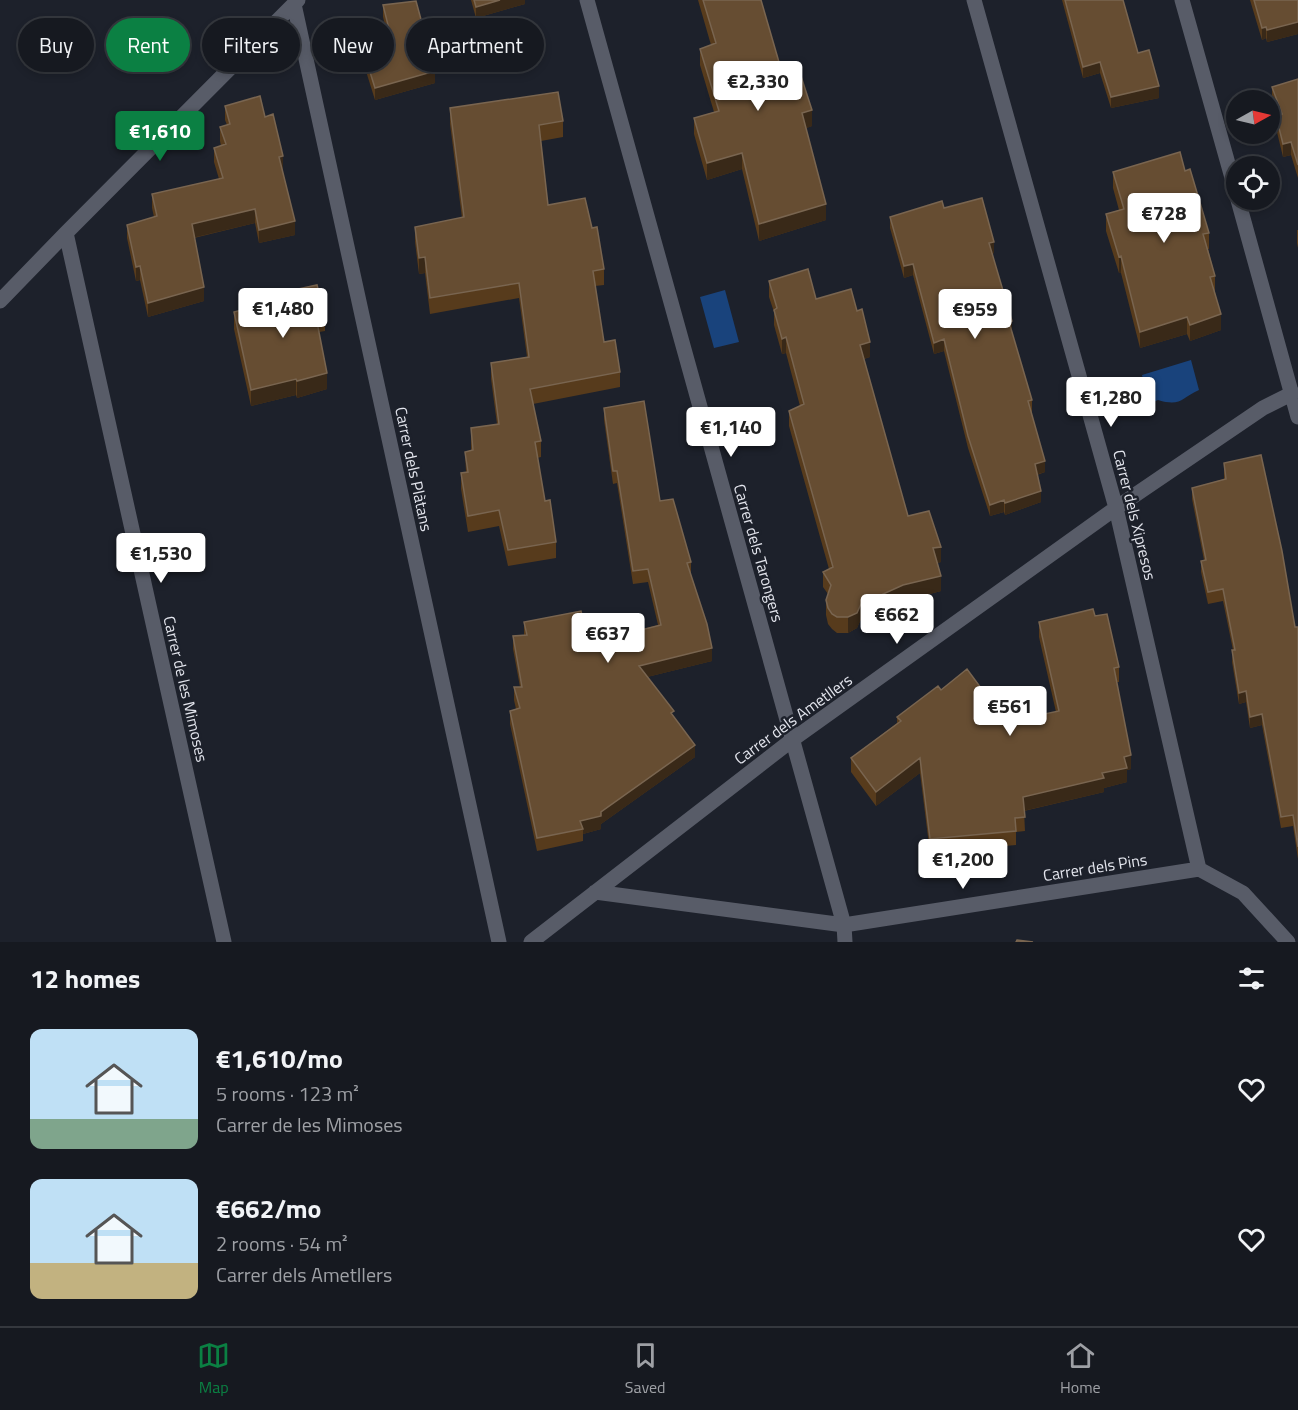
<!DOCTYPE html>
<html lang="en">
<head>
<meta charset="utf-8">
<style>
  body { margin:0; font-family:"Titillium Web",sans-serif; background:#1f2229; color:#f1f3f6; height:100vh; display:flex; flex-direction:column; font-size:22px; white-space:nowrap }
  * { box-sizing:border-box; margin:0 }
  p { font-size:20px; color:#9ea0a5 }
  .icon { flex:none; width:33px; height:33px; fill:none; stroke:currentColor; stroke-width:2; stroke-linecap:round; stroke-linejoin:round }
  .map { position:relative; height:942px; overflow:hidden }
  .sheet { display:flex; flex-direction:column; background:#161920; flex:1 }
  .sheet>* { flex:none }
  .top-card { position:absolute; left:18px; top:18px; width:600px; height:54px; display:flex; gap:12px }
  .needle { width:39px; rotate:82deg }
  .fabs { position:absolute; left:1226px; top:90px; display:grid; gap:12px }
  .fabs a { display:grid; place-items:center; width:54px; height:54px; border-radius:50%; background:#161920; box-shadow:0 3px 9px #0003,0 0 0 2px #35383e; font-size:30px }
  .price { position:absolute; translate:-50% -51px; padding:0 14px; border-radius:6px; background:#fff; color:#222; font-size:20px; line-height:39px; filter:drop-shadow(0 2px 3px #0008) }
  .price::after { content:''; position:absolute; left:50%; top:36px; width:18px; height:14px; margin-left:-9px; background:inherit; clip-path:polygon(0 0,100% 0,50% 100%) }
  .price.selected { background:#0b8043; color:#fff }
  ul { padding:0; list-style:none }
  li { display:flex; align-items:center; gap:18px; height:150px; padding:0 30px }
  li span { display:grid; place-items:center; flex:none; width:168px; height:120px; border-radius:12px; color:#555 }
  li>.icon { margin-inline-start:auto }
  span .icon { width:72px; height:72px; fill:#fffc; stroke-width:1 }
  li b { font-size:26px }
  h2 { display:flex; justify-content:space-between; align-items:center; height:72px; padding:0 30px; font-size:26px }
  .chip { padding:0 21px; border-radius:27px; background:#161920; box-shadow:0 3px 9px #0003,0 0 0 2px #35383e; font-size:21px; line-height:54px }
  .chip.selected { background:#0b8043; color:#fff }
  .tab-bar { display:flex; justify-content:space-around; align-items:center; height:84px; border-top:2px solid #35383e; background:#161920; font-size:16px; color:#9ea0a5 }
  .tab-bar a { display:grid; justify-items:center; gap:3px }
  .tab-bar .selected { color:#0b8043 }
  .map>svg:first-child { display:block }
</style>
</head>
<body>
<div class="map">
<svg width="1298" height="942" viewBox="0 0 1298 942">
  <rect width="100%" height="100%" fill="#1d212b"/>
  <path fill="#19437c" d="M 725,290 L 739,342 L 714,348 L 700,297 Z
    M 1191,360 L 1199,390 C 1181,398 1181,407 1158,400 L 1149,404 L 1142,375 Z"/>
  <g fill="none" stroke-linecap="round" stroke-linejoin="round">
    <path stroke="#585c68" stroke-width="15" d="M 587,0 L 844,925 L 845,942
      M 974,0 L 1116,508 L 1199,869
      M 1182,0 L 1236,192
      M 294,4 L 499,942
      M 1238,200 L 1298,417
      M 66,233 L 224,942
      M 0,301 L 66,233 L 298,0
      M 595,892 L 844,925 L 1199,869 L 1243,893 L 1288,942
      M 531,942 L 792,740 L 1116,508 L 1263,408 L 1293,393"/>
  </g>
  <path fill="#573b1c" d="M 471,0 L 525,0 L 525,4 L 476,18 Z
    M 698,0 L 761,0 L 781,69 L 812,126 L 806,128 L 826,220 L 759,241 L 742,169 L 707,180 L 694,134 L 694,118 L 714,112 L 700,65 L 700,49 L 711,45 Z
    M 1062,0 L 1123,0 L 1138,53 L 1159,98 L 1111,108 L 1100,73 L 1083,78 Z
    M 1250,0 L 1298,0 L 1298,34 L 1267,42 L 1266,38 L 1262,40 Z
    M 383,5 L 435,83 L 375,100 L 365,68 L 365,56 L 391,49 L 383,17 Z
    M 1298,79 L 1298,178 L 1291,155 L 1283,157 L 1276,128 L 1276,116 L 1278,115 L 1272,99 L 1272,87 Z
    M 225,106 L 265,117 L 283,170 L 282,170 L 295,235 L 259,243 L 255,223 L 194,238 L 204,301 L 148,317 L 140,280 L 136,281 L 127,238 L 127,225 L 154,217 L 152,208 L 152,194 L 219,179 L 214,162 L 214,148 L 221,146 L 220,141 L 220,127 L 227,125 L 225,120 Z
    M 450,108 L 563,121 L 563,137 L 541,141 L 548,205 L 592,228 L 604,269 L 604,285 L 595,286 L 604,342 L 620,372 L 620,387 L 533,404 L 541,441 L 541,457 L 537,458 L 545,501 L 556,542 L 556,558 L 508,566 L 499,526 L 468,532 L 461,489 L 461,473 L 466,472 L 465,452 L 471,450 L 471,428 L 497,424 L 491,379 L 491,363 L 527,357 L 519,298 L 430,314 L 425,273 L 419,274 L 415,242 L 415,227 L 462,218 L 450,124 Z
    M 1185,171 L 1209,233 L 1209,249 L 1208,249 L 1215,276 L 1215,292 L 1221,330 L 1190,341 L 1187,334 L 1140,348 L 1121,273 L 1119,273 L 1106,231 L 1106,214 L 1119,210 L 1113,188 L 1113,172 Z
    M 944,208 L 994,253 L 992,254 L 1012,333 L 1032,400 L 1032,412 L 1031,412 L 1045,472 L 1037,475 L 1041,502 L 1005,515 L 1004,512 L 990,516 L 968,448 L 944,351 L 934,354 L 913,275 L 904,278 L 890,228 L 890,217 Z
    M 1297,230 L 1298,230 L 1298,248 L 1297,243 Z
    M 769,281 L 816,299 L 870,357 L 864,359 L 908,516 L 941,562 L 937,563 L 941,591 L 903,601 L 861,619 L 857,628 L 848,633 L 837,633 L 832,629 L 828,624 L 826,615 L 826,600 L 828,594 L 823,587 L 823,572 L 829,569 L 789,426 L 789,411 L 800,406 L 786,353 L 782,354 L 774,325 L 774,312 L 769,297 Z
    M 284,292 L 325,315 L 325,331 L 319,332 L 327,389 L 297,398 L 296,395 L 251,406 L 234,329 L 234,312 L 284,298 Z
    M 604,408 L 660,501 L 691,562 L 691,575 L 712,661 L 647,677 L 674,717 L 695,757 L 601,824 L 601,829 L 583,834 L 583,841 L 537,851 L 510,724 L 510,711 L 516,709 L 514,700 L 514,687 L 520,687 L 513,649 L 513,636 L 524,635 L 524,622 L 589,643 L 658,625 L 648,582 L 633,584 L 617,483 L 613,484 L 604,420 Z
    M 1224,463 L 1295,627 L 1298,627 L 1298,859 L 1293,826 L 1281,828 L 1262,725 L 1250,728 L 1246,702 L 1239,704 L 1232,662 L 1233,650 L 1223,601 L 1208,604 L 1201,572 L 1201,561 L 1204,560 L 1192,499 L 1192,488 L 1224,479 Z
    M 1095,616 L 1119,667 L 1119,682 L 1117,682 L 1131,769 L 1127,770 L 1127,782 L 1104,788 L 1104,792 L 1024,811 L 1025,831 L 1016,832 L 1016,845 L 930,853 L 920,773 L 876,806 L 851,772 L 851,758 L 897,723 L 897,717 L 941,690 L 1006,722 L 1056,712 L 1039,637 L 1039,622 Z"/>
  <path fill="#392918" d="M 500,0 L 525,0 L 525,4 L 476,18 L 476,7 Z
    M 1298,22 L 1298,34 L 1267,42 L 1267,30 Z
    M 1266,27 L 1266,38 L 1262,40 L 1262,28 Z
    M 1100,62 L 1100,73 L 1083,78 L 1083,67 Z
    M 435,71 L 435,83 L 375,100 L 375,88 Z
    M 1159,86 L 1159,98 L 1111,108 L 1111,97 Z
    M 812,110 L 812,126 L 802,130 L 802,113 Z
    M 1291,142 L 1291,155 L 1283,157 L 1283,144 Z
    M 742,153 L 742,169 L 707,180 L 707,163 Z
    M 283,156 L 283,170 L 279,171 L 279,157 Z
    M 826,204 L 826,220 L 759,241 L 759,224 Z
    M 255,209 L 255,223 L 192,238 L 192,224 Z
    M 295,221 L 295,235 L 259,243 L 259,230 Z
    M 994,242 L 994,253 L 989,255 L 989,243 Z
    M 1121,256 L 1121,273 L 1119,273 L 1119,257 Z
    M 425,257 L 425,273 L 419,274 L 419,258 Z
    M 913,264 L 913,275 L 904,278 L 904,266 Z
    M 140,266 L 140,280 L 136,281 L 136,267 Z
    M 204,287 L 204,301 L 148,317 L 148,303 Z
    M 1221,314 L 1221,330 L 1190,341 L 1190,325 Z
    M 1187,317 L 1187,334 L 1140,348 L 1140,332 Z
    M 1012,321 L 1012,333 L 1009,322 Z
    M 786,337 L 786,353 L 782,354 L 782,339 Z
    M 944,339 L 944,351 L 934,354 L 934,343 Z
    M 870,342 L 870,357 L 860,360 L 860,345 Z
    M 327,373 L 327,389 L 297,398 L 297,381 Z
    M 296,379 L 296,395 L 251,406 L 251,390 Z
    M 1045,461 L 1045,472 L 1035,475 L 1035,464 Z
    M 1041,491 L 1041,502 L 1005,515 L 1005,503 Z
    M 1004,500 L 1004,512 L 990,516 L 990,505 Z
    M 941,547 L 941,562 L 933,564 L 933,548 Z
    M 941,576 L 941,591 L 903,601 L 861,619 L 857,628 L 848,633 L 848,617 L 861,604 L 903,585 Z
    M 712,648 L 712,661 L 639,679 L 639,666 Z
    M 1246,691 L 1246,702 L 1239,704 L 1239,693 Z
    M 1262,714 L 1262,725 L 1250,728 L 1250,717 Z
    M 695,745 L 695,757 L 601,824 L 601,829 L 583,834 L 583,829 L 580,821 L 601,812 Z
    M 1131,755 L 1131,769 L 1127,770 L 1127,782 L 1104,788 L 1104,792 L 1023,811 L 1023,797 L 1102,773 L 1124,757 Z
    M 920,758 L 920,773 L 876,806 L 876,792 Z"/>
  <path fill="#664d32" stroke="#796550" stroke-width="1.5" d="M 474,0 L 500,0 L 476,7 Z
    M 703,0 L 761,0 L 781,69 L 797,64 L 812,110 L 802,113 L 826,204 L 759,224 L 742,153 L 707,163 L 694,118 L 719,111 L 700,49 L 716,43 Z
    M 1065,0 L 1123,0 L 1138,53 L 1149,50 L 1159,86 L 1111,97 L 1100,62 L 1083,67 Z
    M 1254,0 L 1298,0 L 1298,22 L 1267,30 L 1266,27 L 1262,28 Z
    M 416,1 L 435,71 L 375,88 L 365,56 L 394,49 L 383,5 Z
    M 1298,79 L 1298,165 L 1291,142 L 1283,144 L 1276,116 L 1282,114 L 1272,87 Z
    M 558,92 L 563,121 L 539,125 L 548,205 L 585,198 L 592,228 L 597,227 L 604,269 L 593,271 L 604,342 L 615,340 L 620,372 L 530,389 L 541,441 L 535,442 L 545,501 L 550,500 L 556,542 L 508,550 L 499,510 L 468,516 L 461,473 L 468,472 L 465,452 L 473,450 L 471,428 L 499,424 L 491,363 L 529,357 L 519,283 L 430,298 L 425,257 L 419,258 L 415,227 L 464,217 L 450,108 Z
    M 260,96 L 265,117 L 273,114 L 283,156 L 279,157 L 295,221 L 259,230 L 255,209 L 192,224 L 204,287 L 148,303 L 140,266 L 136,267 L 127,225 L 157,216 L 152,194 L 223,178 L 214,148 L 226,144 L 220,127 L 230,124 L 225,106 Z
    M 1180,152 L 1185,171 L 1190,169 L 1209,233 L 1203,234 L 1215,276 L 1210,277 L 1221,314 L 1190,325 L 1187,317 L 1140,332 L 1121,256 L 1119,257 L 1106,214 L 1124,209 L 1113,172 Z
    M 982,198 L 994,242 L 989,243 L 1012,321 L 1009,322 L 1032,400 L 1028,401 L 1045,461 L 1035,464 L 1041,491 L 1005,503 L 1004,500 L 990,505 L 968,436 L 944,339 L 934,343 L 913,264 L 904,266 L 890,217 L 942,201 L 944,208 Z
    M 808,269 L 816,299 L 851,289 L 857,311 L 862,309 L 870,342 L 860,345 L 908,516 L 929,511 L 941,547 L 933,548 L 941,576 L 903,585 L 861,604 L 857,613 L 848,617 L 837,617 L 832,614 L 828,608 L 826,600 L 831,585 L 823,572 L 833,567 L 789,411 L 804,404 L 786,337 L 782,339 L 774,310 L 777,308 L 769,281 Z
    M 317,285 L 325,315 L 316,317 L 327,373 L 297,381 L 296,379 L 251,390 L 234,312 L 285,298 L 284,292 Z
    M 644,401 L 660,501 L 673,499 L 691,562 L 687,563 L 707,624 L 712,648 L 639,666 L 674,711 L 671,713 L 695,745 L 601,812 L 601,816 L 580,821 L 583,829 L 537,838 L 510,711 L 520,708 L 514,687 L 522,687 L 513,636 L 527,635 L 524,622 L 581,611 L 589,643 L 661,625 L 648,569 L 633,571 L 617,471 L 613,471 L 604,408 Z
    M 1261,455 L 1282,551 L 1295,627 L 1298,627 L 1298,847 L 1293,815 L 1281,817 L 1262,714 L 1250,717 L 1246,691 L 1239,693 L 1232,650 L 1235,650 L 1223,589 L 1208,592 L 1201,561 L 1206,560 L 1192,488 L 1226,479 L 1224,463 Z
    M 1093,609 L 1095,616 L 1107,614 L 1119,667 L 1114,668 L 1131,755 L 1124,757 L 1127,768 L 1102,773 L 1104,778 L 1023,797 L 1025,817 L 1015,818 L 1016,831 L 930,839 L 920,758 L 876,792 L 851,758 L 901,721 L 897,717 L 938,686 L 941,690 L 967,669 L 1006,722 L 1059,711 L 1039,622 Z
    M 1017,940 L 1033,942 L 1016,942 Z"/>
  <g text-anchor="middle" stroke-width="5" stroke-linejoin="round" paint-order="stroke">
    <g font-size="16" fill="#e3e5ed" stroke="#1d212b">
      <text transform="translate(414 469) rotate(78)" y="6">Carrer dels Plàtans</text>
      <text transform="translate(1135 515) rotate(76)" y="6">Carrer dels Xipresos</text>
      <text transform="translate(759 553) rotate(74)" y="6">Carrer dels Tarongers</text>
      <text transform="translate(186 689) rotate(77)" y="6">Carrer de les Mimoses</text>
      <text transform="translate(793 719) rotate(-36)" y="6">Carrer dels Ametllers</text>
      <text transform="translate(1095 867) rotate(-9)" y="6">Carrer dels Pins</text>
    </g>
  </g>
</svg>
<div class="fabs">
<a><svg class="needle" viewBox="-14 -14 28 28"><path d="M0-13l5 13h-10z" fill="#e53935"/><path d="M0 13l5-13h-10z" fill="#9ea0a5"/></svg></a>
<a><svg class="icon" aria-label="locate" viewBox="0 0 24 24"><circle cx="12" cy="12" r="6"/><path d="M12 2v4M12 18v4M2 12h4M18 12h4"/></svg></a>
</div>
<b class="price" style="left:758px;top:112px">€2,330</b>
<b class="price selected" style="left:160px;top:162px">€1,610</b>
<b class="price" style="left:1164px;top:244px">€728</b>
<b class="price" style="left:283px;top:339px">€1,480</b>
<b class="price" style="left:975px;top:340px">€959</b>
<b class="price" style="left:1111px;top:428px">€1,280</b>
<b class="price" style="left:731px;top:458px">€1,140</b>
<b class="price" style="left:161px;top:584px">€1,530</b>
<b class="price" style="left:897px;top:645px">€662</b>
<b class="price" style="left:608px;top:664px">€637</b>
<b class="price" style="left:1010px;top:737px">€561</b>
<b class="price" style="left:963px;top:890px">€1,200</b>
<div class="top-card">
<a class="chip">Buy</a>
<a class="chip selected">Rent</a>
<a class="chip">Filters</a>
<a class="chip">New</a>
<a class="chip">Apartment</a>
</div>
</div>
<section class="sheet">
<h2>12 homes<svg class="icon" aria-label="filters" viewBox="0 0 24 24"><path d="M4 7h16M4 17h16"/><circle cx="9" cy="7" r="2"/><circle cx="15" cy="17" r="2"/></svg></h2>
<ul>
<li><span style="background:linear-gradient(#bfe0f5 75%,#7fa58c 0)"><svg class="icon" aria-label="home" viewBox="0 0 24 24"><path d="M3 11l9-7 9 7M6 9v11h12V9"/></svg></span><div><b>€1,610/mo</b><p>5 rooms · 123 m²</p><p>Carrer de les Mimoses</p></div><svg class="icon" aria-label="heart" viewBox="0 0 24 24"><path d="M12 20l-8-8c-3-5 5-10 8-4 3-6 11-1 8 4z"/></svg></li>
<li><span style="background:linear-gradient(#bfe0f5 70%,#c2b280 0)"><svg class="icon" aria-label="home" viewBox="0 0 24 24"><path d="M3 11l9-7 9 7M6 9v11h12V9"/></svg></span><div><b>€662/mo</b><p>2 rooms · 54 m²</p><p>Carrer dels Ametllers</p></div><svg class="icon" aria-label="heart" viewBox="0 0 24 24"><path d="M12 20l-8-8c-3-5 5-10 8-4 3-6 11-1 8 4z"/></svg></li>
</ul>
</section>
<nav class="tab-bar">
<a class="selected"><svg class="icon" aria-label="map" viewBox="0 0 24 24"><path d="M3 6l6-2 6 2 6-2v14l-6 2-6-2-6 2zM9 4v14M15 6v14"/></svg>Map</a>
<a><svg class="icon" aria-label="saved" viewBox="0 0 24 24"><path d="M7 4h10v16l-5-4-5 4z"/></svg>Saved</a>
<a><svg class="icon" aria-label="home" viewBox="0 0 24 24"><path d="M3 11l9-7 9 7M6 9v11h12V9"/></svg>Home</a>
</nav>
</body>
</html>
